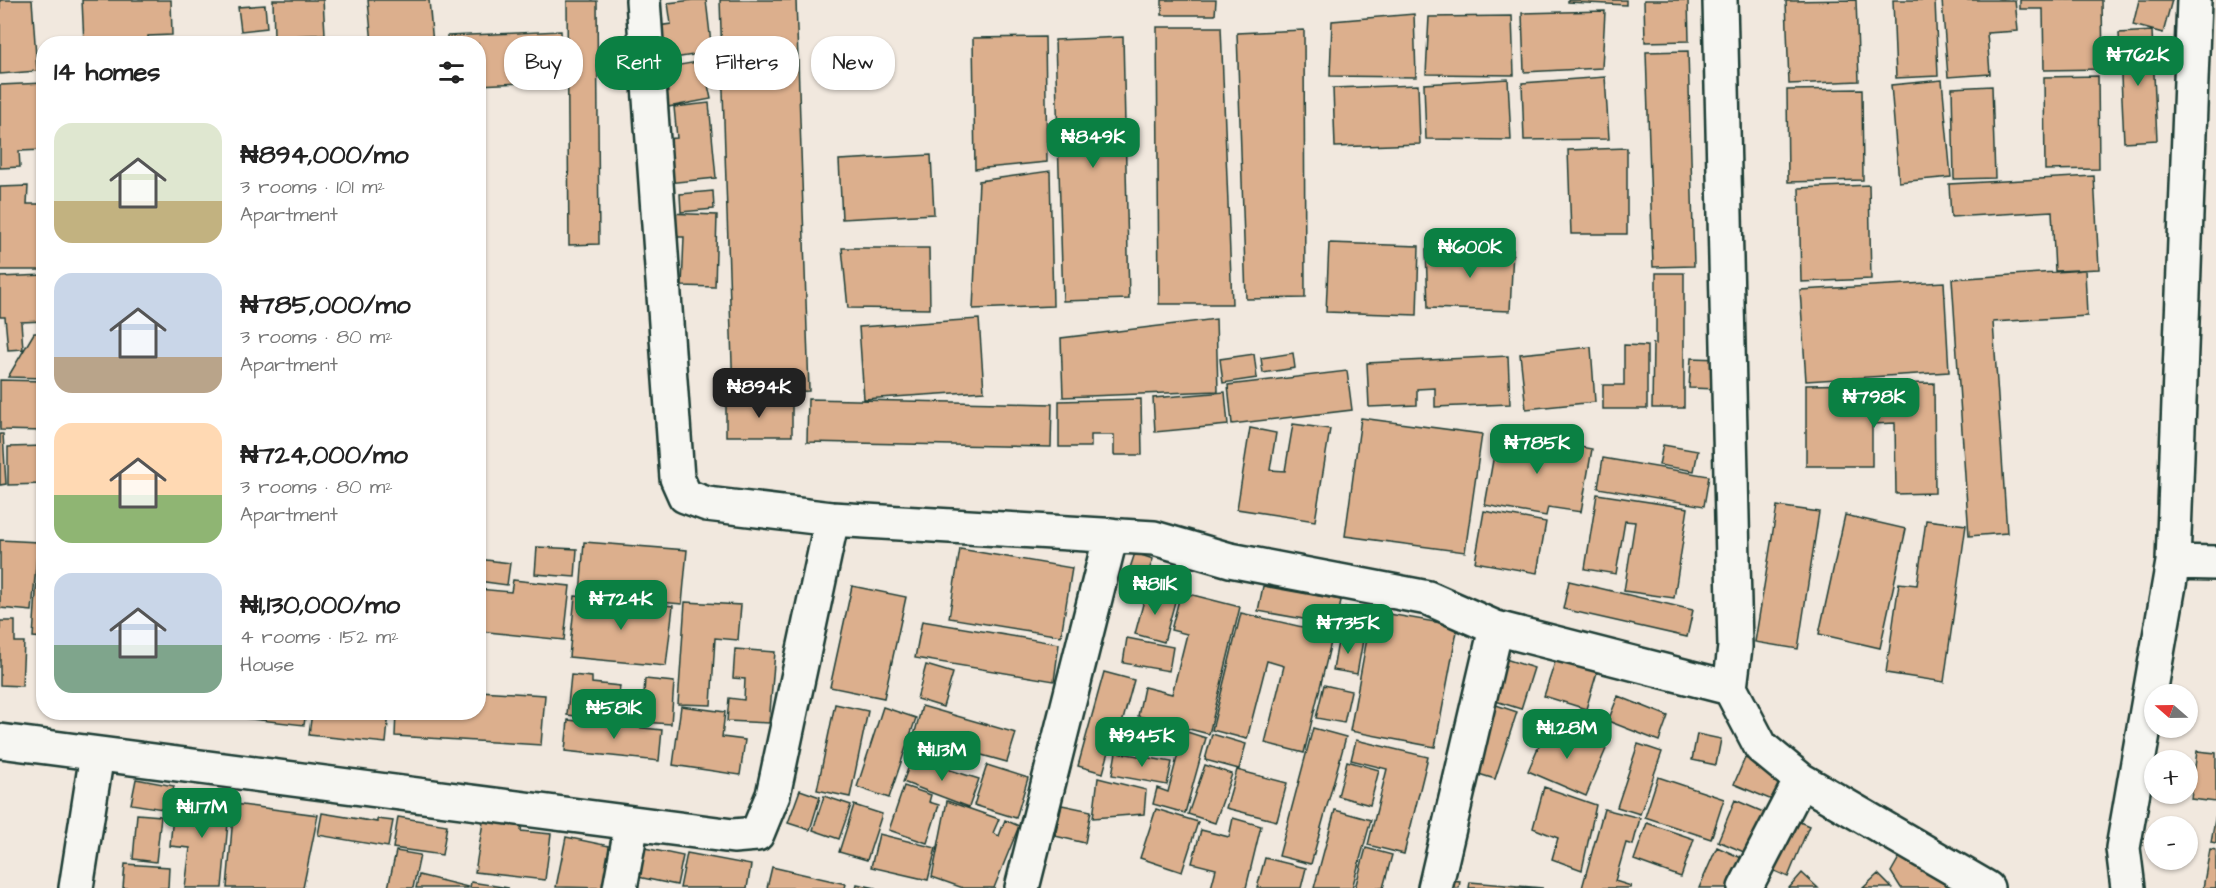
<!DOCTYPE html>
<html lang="en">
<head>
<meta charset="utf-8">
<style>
  body { margin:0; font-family:"Architects Daughter",sans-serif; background:#f6f6f6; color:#222; height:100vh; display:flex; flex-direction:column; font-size:22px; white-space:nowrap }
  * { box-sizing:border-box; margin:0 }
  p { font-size:20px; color:#767676 }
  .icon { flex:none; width:33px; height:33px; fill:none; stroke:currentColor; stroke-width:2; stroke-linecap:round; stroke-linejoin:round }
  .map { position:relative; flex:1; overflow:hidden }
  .side { position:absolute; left:36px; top:36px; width:450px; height:684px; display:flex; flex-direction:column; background:#fff; border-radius:24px; box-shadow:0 2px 4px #0004 }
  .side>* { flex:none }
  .guide { position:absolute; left:504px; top:36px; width:570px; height:54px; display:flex; gap:12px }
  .needle { width:39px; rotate:290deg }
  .buttons { position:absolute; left:2144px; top:684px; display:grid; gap:12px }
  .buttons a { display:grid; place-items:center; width:54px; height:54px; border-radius:50%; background:#fff; box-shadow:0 2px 4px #0004; font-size:30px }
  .price { position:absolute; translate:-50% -51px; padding:0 14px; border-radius:12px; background:#0b8043; color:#fff; font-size:20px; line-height:39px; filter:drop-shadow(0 2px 3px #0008) }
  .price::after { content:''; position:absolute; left:50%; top:36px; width:18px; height:14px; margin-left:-9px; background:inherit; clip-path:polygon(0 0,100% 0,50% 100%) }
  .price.on { background:#222; color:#fff }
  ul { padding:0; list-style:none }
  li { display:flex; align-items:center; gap:18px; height:150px; padding:0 18px }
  li span { display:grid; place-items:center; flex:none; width:168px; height:120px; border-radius:18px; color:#555 }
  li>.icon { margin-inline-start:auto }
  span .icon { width:72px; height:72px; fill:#fffc; stroke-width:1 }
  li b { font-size:26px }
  h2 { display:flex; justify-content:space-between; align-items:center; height:72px; padding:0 18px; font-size:26px }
  .tag { padding:0 21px; border-radius:24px; background:#fff; box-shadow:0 2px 4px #0004; font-size:21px; line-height:54px }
  .tag.on { background:#0b8043; color:#fff }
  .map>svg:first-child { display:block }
</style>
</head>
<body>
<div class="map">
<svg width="2216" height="888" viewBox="0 0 2216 888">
  <rect width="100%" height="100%" fill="#f1e8de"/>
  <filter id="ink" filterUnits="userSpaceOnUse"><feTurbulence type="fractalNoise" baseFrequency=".0167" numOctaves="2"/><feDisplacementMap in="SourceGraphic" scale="12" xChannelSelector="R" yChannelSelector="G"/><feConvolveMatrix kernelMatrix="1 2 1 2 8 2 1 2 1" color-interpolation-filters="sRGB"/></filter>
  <g filter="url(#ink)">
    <path fill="#dcaf8d" stroke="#1f3d34" stroke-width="1.5" d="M 0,0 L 32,0 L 37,71 L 0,74 Z
      M 82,0 L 171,0 L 172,35 L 148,36 L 148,44 L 84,44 Z
      M 273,0 L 323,0 L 325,34 L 274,37 Z
      M 368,0 L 429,0 L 433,44 L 372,44 Z
      M 693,0 L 706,0 L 712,52 L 662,60 L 658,26 L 671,24 L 668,3 Z
      M 720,0 L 796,0 L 809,391 L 733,394 Z
      M 1162,0 L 1216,0 L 1215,15 L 1162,15 Z
      M 1568,0 L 1626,0 L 1626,5 L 1568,2 Z
      M 1644,0 L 1688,0 L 1689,41 L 1645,42 Z
      M 1856,0 L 1859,81 L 1789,84 L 1786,1 Z
      M 1893,0 L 1935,0 L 1938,76 L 1896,78 Z
      M 1942,0 L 2015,0 L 2018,31 L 1987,33 L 1990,74 L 1948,77 Z
      M 2020,0 L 2102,0 L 2103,69 L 2044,70 L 2043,9 L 2020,9 Z
      M 2139,0 L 2172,0 L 2163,33 L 2133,25 Z
      M 567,1 L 597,1 L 599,244 L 569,245 Z
      M 265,5 L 267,28 L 241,31 L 238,7 Z
      M 1605,11 L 1602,68 L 1524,72 L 1522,13 Z
      M 1414,14 L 1416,77 L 1330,76 L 1332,21 Z
      M 1512,16 L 1514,75 L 1426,74 L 1429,17 Z
      M 1157,27 L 1221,27 L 1232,304 L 1159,304 Z
      M 1304,30 L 1305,298 L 1246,299 L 1237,33 Z
      M 561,31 L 563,81 L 478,85 L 478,44 L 447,44 L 447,36 Z
      M 2152,31 L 2157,140 L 2124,142 L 2119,33 Z
      M 360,37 L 360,44 L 241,44 L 241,39 Z
      M 1045,37 L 1047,162 L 975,169 L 973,38 Z
      M 1123,37 L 1129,299 L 1063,301 L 1055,40 Z
      M 1688,51 L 1694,266 L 1653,267 L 1646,52 Z
      M 703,61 L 711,99 L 668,107 L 662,68 Z
      M 2098,76 L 2099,169 L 2045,170 L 2044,77 Z
      M 1605,77 L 1609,139 L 1524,140 L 1522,83 Z
      M 1508,79 L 1511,140 L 1426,139 L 1424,84 Z
      M 1942,80 L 1951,177 L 1899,182 L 1891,85 Z
      M 44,83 L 44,150 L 19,151 L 20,167 L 0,168 L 0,85 Z
      M 1418,85 L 1420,144 L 1335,147 L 1333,88 Z
      M 1992,86 L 1995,178 L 1954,179 L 1952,88 Z
      M 1862,89 L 1863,180 L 1788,182 L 1787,90 Z
      M 709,103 L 716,178 L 667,183 L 663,139 L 677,138 L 674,107 Z
      M 1627,148 L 1627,234 L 1571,234 L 1568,150 Z
      M 931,155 L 934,214 L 842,219 L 839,160 Z
      M 1050,171 L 1053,306 L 973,309 L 979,181 Z
      M 2094,176 L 2099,269 L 2055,271 L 2052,211 L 1951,217 L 1949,184 Z
      M 1869,185 L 1871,279 L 1801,282 L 1799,188 Z
      M 28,186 L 27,204 L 44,204 L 44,270 L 0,270 L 0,187 Z
      M 713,191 L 714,209 L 681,212 L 680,194 Z
      M 666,213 L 717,215 L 715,287 L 682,286 L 684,237 L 665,237 Z
      M 1329,243 L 1419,246 L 1417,315 L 1326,312 Z
      M 842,248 L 929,248 L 930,309 L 848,308 Z
      M 1426,249 L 1513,250 L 1510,311 L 1428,308 Z
      M 2085,270 L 2087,316 L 1993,322 L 2007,533 L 1969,536 L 1952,279 Z
      M 1656,273 L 1684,273 L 1684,408 L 1652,408 L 1653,343 L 1656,344 Z
      M 44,275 L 44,321 L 21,322 L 23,349 L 8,350 L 5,317 L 0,317 L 0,277 Z
      M 1944,282 L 1949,372 L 1806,381 L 1800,290 Z
      M 979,319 L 984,391 L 864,399 L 859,327 Z
      M 1216,319 L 1218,391 L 1063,397 L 1061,338 Z
      M 34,333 L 44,333 L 44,378 L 8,377 Z
      M 1624,345 L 1647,346 L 1647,409 L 1603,409 L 1603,385 L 1624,385 Z
      M 1591,347 L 1595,402 L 1526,409 L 1520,354 Z
      M 1293,353 L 1295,368 L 1263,373 L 1261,358 Z
      M 1254,354 L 1257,378 L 1223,383 L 1220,359 Z
      M 1508,356 L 1510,404 L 1435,407 L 1435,388 L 1417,389 L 1417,405 L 1369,407 L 1367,363 Z
      M 1691,358 L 1720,359 L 1719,389 L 1689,388 Z
      M 1347,371 L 1352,410 L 1232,424 L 1228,385 Z
      M 0,380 L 44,381 L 44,431 L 0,430 Z
      M 1934,383 L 1935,493 L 1896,494 L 1895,423 L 1872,424 L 1872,466 L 1806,466 L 1806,385 Z
      M 1225,392 L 1228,425 L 1155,432 L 1153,398 Z
      M 808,399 L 1052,404 L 1051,447 L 807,442 Z
      M 1141,399 L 1142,455 L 1114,455 L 1114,435 L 1091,435 L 1091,447 L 1059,447 L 1059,401 Z
      M 726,402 L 792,402 L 792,436 L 726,436 Z
      M 1361,418 L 1482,434 L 1465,552 L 1345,536 Z
      M 1293,424 L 1330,429 L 1315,521 L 1237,509 L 1250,428 L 1276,433 L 1270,470 L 1285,471 Z
      M 1498,432 L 1592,449 L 1581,512 L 1548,507 L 1546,516 L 1485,505 Z
      M 0,434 L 3,434 L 6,484 L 0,485 Z
      M 1663,445 L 1698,451 L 1694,471 L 1659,465 Z
      M 44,446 L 44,484 L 8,485 L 8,447 Z
      M 1603,458 L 1709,476 L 1704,506 L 1598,488 Z
      M 1597,494 L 1688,508 L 1674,598 L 1624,591 L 1635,522 L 1625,521 L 1616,574 L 1585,569 Z
      M 1777,506 L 1819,512 L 1798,649 L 1755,642 Z
      M 1484,511 L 1546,522 L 1537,573 L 1475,562 Z
      M 1845,515 L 1906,529 L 1880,648 L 1819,634 Z
      M 1926,520 L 1966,525 L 1944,682 L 1886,673 L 1899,583 L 1917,585 Z
      M 0,540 L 38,542 L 32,611 L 0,608 Z
      M 584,542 L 687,550 L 682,604 L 580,595 Z
      M 537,547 L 577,549 L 575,577 L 535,574 Z
      M 39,548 L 44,548 L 44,638 L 33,637 Z
      M 960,549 L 1072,568 L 1061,636 L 949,618 Z
      M 1135,553 L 1153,559 L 1145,583 L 1127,577 Z
      M 478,559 L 510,563 L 507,585 L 478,581 Z
      M 513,580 L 570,586 L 564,640 L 478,631 L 478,589 L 511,592 Z
      M 1569,581 L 1693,610 L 1687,637 L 1563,609 Z
      M 852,586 L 906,597 L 884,698 L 830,687 Z
      M 1263,586 L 1341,600 L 1337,625 L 1258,611 Z
      M 1147,589 L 1176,598 L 1164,642 L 1135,634 Z
      M 1181,592 L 1240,607 L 1209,734 L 1138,716 L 1144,687 L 1172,694 L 1187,634 L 1171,630 Z
      M 575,596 L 673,606 L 666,666 L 569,657 Z
      M 685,602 L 741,605 L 738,640 L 715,638 L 711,705 L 678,704 Z
      M 1345,608 L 1372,613 L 1369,631 L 1342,626 Z
      M 1372,611 L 1458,626 L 1435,747 L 1350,731 Z
      M 1241,613 L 1333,634 L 1304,753 L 1265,743 L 1284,666 L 1267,661 L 1247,739 L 1212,730 Z
      M 0,621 L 15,621 L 15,642 L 24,642 L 22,686 L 0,685 Z
      M 922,621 L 1059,644 L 1054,681 L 915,658 Z
      M 1339,636 L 1363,640 L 1357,674 L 1333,670 Z
      M 478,637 L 483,637 L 479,691 L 545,695 L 541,745 L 395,736 L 396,712 L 478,712 Z
      M 1127,638 L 1173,647 L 1169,671 L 1123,663 Z
      M 735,649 L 775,652 L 769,723 L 727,721 L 729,698 L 744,700 L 745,679 L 733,678 Z
      M 1557,656 L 1598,669 L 1586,709 L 1544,696 Z
      M 1499,657 L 1534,668 L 1521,709 L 1486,698 Z
      M 926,665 L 953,673 L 943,707 L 917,699 Z
      M 1104,672 L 1134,680 L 1115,749 L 1110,748 L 1103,773 L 1078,766 Z
      M 571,675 L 592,677 L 592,683 L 620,686 L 616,720 L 567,715 Z
      M 645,679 L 674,682 L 671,724 L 642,722 Z
      M 1324,685 L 1351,691 L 1344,723 L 1316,718 Z
      M 1618,696 L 1668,716 L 1659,741 L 1608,721 Z
      M 1490,703 L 1517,712 L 1495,779 L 1469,771 Z
      M 835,704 L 868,711 L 850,797 L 817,790 Z
      M 681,706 L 725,712 L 722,737 L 745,740 L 740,775 L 673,765 Z
      M 922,706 L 1016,733 L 1007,762 L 938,743 L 933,761 L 909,754 Z
      M 883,707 L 916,718 L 889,798 L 857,787 Z
      M 183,712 L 228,712 L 227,716 Z
      M 234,712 L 306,712 L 304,725 L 234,717 Z
      M 312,712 L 389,712 L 386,743 L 309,735 Z
      M 568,720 L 662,730 L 659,761 L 565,751 Z
      M 1548,724 L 1606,749 L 1586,796 L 1528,771 Z
      M 1313,728 L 1346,737 L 1311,864 L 1279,856 Z
      M 1184,731 L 1206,738 L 1185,813 L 1153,804 L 1157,788 L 1168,792 Z
      M 1212,734 L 1246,744 L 1239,769 L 1205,760 Z
      M 1697,734 L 1721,739 L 1716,765 L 1692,760 Z
      M 1356,740 L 1428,757 L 1404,854 L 1368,845 L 1387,769 L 1351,760 Z
      M 1638,744 L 1662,752 L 1640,814 L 1617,807 Z
      M 2197,751 L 2216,753 L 2216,802 L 2191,799 Z
      M 1116,752 L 1172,762 L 1167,785 L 1112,775 Z
      M 912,758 L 979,779 L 969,807 L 903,782 Z
      M 1745,758 L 1783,774 L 1772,800 L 1734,784 Z
      M 1347,761 L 1379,770 L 1370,805 L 1338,796 Z
      M 987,765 L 1028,778 L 1016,818 L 974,805 Z
      M 1205,765 L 1232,774 L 1215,823 L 1188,814 Z
      M 1237,770 L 1287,783 L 1277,821 L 1226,808 Z
      M 1658,777 L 1724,799 L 1711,839 L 1645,817 Z
      M 1098,778 L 1146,790 L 1144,814 L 1093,818 Z
      M 136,779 L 174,786 L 169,810 L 131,804 Z
      M 904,786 L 931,795 L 929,802 L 939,805 L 927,843 L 889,830 Z
      M 1544,787 L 1596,805 L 1582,870 L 1552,859 L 1558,838 L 1533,828 Z
      M 800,790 L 820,797 L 810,830 L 788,823 Z
      M 175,796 L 230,801 L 222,888 L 185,888 L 190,848 L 170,846 Z
      M 824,796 L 851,805 L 839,839 L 813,830 Z
      M 1735,800 L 1768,814 L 1751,855 L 1718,841 Z
      M 947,801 L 999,819 L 993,833 L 999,836 L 1005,820 L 1019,826 L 994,888 L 963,888 L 932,877 Z
      M 234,804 L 318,815 L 303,888 L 227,888 Z
      M 854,805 L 882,814 L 867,860 L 839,852 Z
      M 1062,805 L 1091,811 L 1085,843 L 1055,836 Z
      M 1156,809 L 1198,822 L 1182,872 L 1140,858 Z
      M 1604,809 L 1640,818 L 1633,845 L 1626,843 L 1615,881 L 1631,886 L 1630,888 L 1582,888 Z
      M 1335,810 L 1371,820 L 1352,888 L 1314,888 Z
      M 322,813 L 377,822 L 377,819 L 393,821 L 388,847 L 318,835 Z
      M 137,814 L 161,816 L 156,862 L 133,859 Z
      M 2216,814 L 2216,843 L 2211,842 Z
      M 484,816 L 523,817 L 521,831 L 551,834 L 545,880 L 475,872 Z
      M 398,817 L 447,825 L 442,855 L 393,848 Z
      M 1788,817 L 1809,826 L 1788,877 L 1766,867 Z
      M 1233,818 L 1261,826 L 1246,888 L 1211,888 L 1216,869 L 1192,863 L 1201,830 L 1229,837 Z
      M 1647,823 L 1694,839 L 1681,877 L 1634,860 Z
      M 879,834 L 936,848 L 928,880 L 871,867 Z
      M 566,837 L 614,847 L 606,888 L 556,887 Z
      M 635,846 L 683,856 L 677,885 L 628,875 Z
      M 1717,847 L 1748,861 L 1737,888 L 1699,888 Z
      M 1366,848 L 1392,855 L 1383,888 L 1355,888 Z
      M 1904,849 L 1956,888 L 1901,888 L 1891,872 Z
      M 2210,849 L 2216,850 L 2216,888 L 2203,888 Z
      M 396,851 L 420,855 L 413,888 L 388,888 Z
      M 687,853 L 751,865 L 747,888 L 680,888 Z
      M 1265,858 L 1306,868 L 1301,888 L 1257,888 Z
      M 125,864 L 169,867 L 168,888 L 123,888 Z
      M 772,867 L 846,884 L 845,888 L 767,888 Z
      M 1802,873 L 1818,888 L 1789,888 Z
      M 1878,874 L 1892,888 L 1863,888 Z
      M 419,875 L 468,887 L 468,888 L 416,888 Z
      M 1439,879 L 1460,881 L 1459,888 L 1438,888 Z
      M 471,882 L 509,888 L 470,888 Z
      M 1470,882 L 1543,888 L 1469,888 Z
      M 857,884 L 876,888 L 856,888 Z"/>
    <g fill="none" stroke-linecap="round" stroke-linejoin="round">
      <defs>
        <path id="street" d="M 643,0 L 677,478 L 685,496 L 707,504 L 832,519 L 1154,538 L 1230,560 L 1428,598 L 1496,628 L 1730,688
          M 1720,0 L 1735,647 L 1730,688 L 1761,747 L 1801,780 L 1987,888
          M 2173,562 L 2216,563
          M 0,741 L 733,836 L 757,834 L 773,795 L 832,519
          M 76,888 L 97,754
          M 620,888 L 632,823
          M 1022,888 L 1111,535
          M 1435,888 L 1496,628
          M 1745,888 L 1801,780
          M 2128,888 L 2123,848 L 2173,562 L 2194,0"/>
      </defs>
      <use href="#street" stroke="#1f3d34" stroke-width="38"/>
      <use href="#street" stroke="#f6f6f2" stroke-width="33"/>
    </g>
  </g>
</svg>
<div class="buttons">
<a><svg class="needle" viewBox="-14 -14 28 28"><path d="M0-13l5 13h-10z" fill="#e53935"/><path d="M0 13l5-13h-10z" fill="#767676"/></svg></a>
<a>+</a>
<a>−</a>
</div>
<b class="price" style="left:2138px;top:87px">₦762K</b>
<b class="price" style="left:1093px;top:169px">₦849K</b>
<b class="price" style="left:1470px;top:279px">₦600K</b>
<b class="price on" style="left:759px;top:419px">₦894K</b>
<b class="price" style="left:1874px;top:429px">₦798K</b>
<b class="price" style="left:1537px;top:475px">₦785K</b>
<b class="price" style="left:1155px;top:616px">₦811K</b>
<b class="price" style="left:621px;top:631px">₦724K</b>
<b class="price" style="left:1348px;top:655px">₦735K</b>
<b class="price" style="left:614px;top:740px">₦581K</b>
<b class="price" style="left:1567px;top:760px">₦1.28M</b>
<b class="price" style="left:1142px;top:768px">₦945K</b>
<b class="price" style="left:942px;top:782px">₦1.13M</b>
<b class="price" style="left:202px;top:839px">₦1.17M</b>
<div class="guide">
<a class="tag">Buy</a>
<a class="tag on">Rent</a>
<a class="tag">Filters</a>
<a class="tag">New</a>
</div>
<section class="side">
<h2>14 homes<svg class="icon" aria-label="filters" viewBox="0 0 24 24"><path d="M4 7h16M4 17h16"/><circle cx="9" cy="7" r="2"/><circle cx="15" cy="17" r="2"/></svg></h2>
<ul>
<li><span style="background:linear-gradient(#dfe7d0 65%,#c2b280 0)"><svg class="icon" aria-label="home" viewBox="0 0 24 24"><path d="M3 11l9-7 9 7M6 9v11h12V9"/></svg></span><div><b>₦894,000/mo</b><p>3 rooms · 101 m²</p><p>Apartment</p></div></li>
<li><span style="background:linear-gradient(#c9d6e8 70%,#b9a48a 0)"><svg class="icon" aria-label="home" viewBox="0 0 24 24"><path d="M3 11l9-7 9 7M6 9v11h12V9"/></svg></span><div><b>₦785,000/mo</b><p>3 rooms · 80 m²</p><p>Apartment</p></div></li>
<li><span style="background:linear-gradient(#ffd9b3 60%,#8fb573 0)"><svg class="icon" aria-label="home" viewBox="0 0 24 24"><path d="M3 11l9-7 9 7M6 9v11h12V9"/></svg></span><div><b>₦724,000/mo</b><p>3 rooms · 80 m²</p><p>Apartment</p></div></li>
<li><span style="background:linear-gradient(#c9d6e8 60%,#7fa58c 0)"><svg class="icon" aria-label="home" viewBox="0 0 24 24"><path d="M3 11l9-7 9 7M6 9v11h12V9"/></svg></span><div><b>₦1,130,000/mo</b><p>4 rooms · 152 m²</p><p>House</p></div></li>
</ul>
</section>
</div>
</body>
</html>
